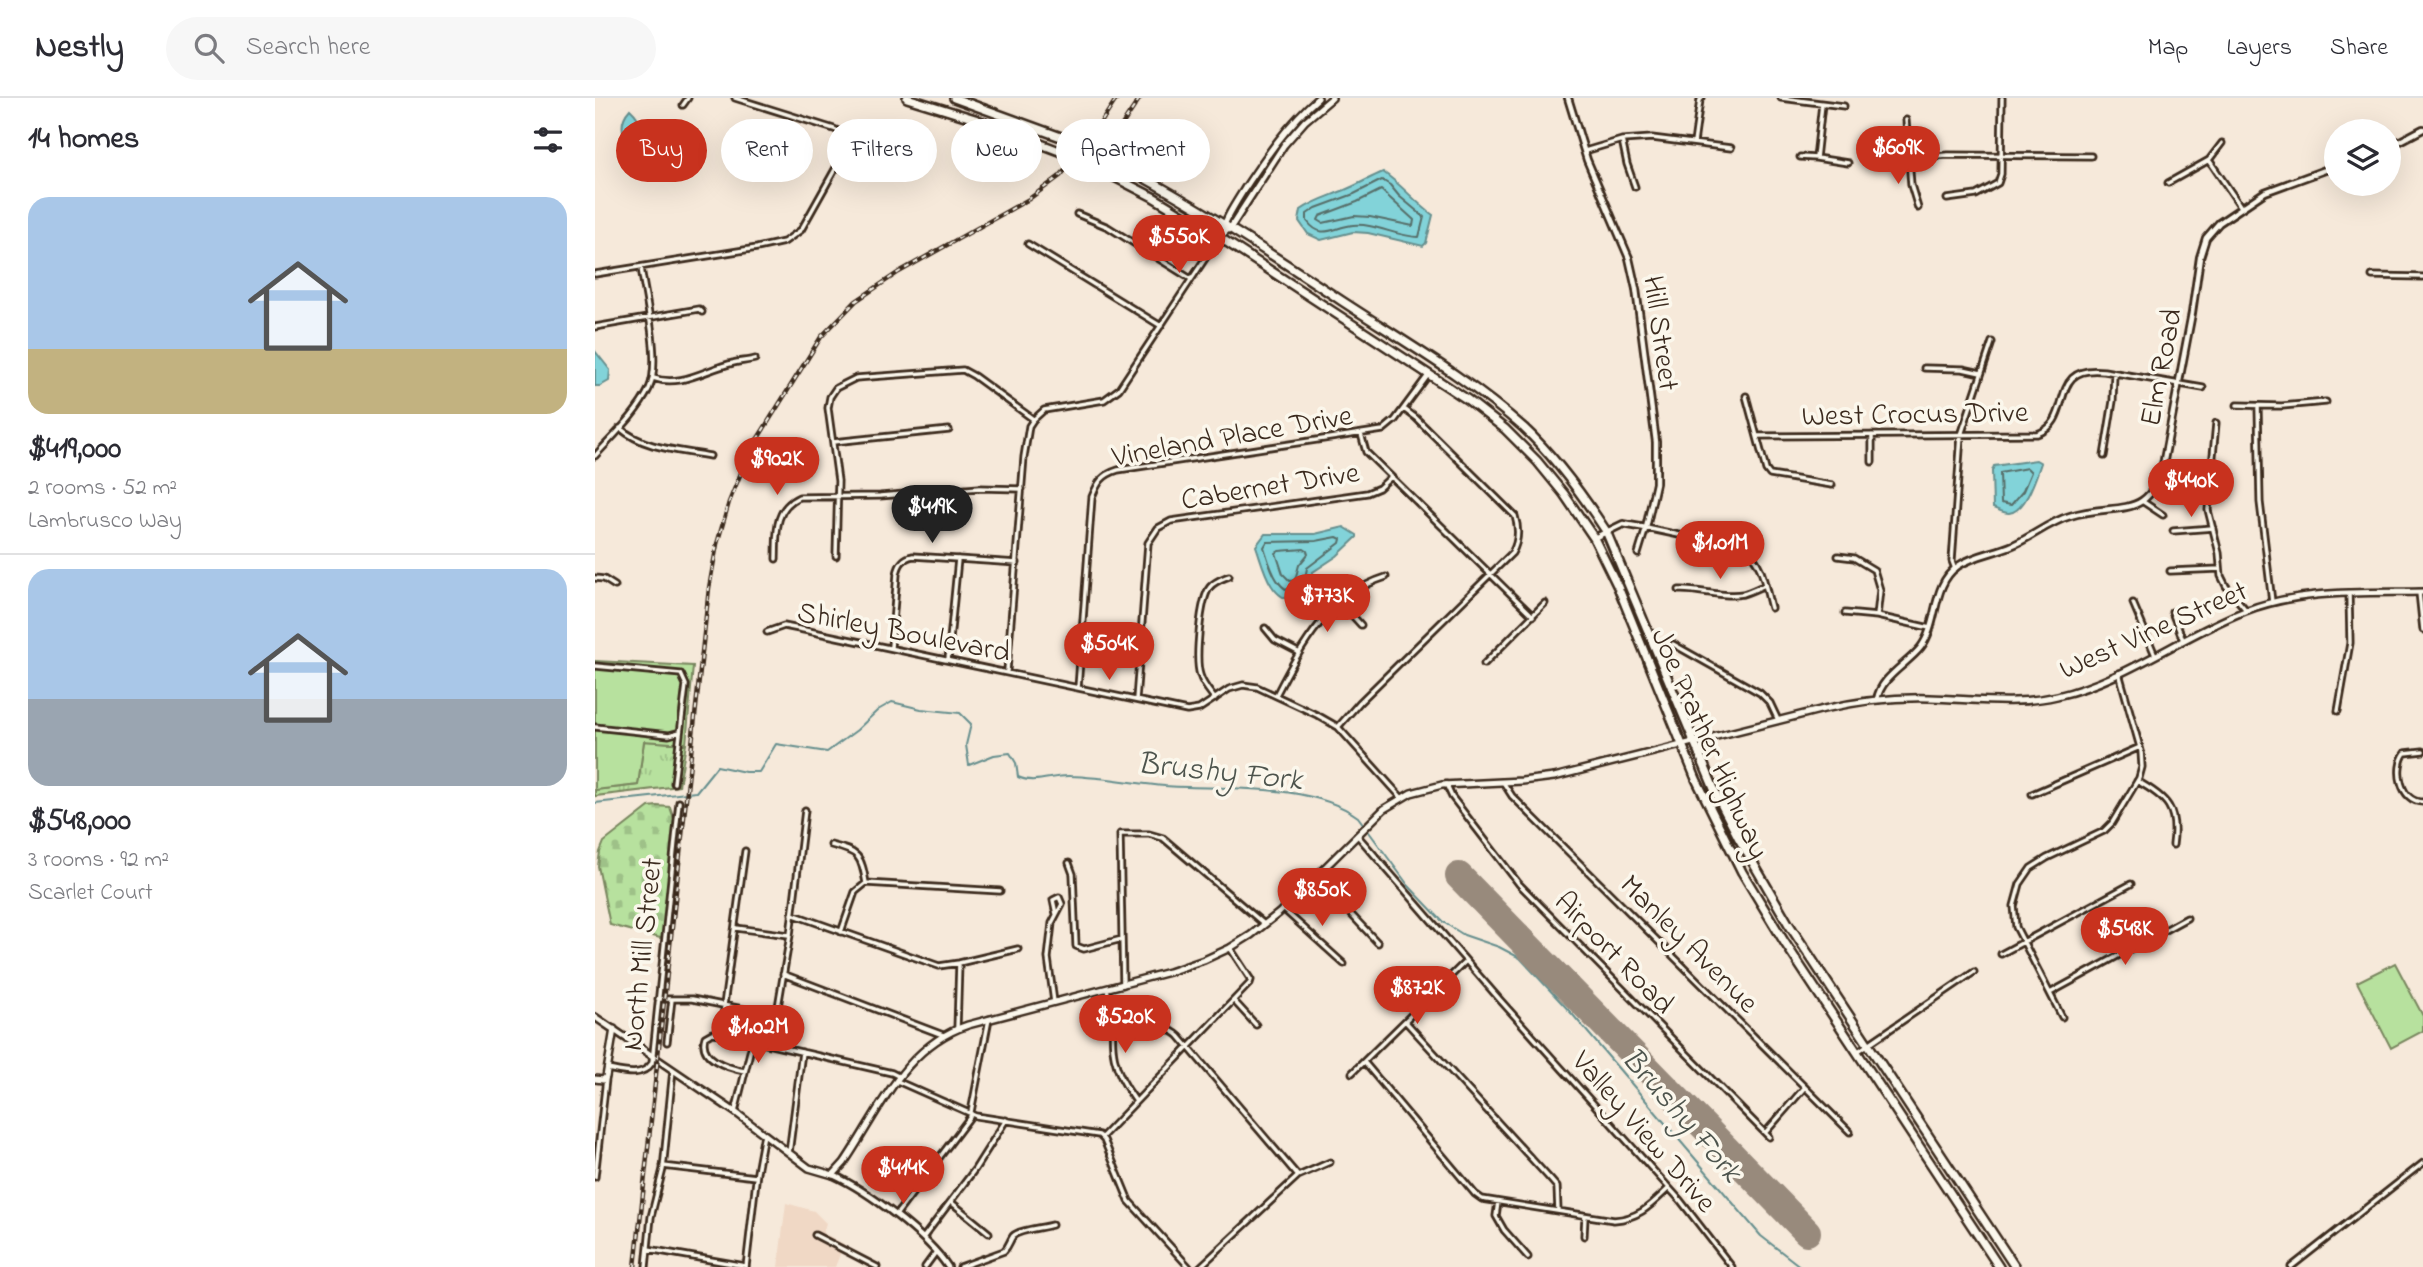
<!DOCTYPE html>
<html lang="en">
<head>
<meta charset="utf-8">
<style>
  body { margin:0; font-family:"Indie Flower",sans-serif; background:#f7f7f7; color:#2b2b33; height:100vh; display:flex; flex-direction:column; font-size:26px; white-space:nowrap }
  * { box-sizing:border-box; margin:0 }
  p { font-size:23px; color:#7c7c81 }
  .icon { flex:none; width:38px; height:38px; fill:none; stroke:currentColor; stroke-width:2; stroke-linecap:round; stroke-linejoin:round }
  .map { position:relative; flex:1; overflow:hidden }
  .drawer { display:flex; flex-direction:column; background:#fff; width:595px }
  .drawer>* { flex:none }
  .guide { position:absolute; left:21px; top:21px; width:665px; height:63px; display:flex; gap:14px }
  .fabs { position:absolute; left:1729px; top:21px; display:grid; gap:14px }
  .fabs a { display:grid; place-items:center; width:77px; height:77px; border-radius:50%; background:#fff; box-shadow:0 7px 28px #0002; font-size:35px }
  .price { position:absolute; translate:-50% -60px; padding:0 16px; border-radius:24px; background:#c8321e; color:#fff; font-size:23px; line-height:46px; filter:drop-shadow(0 2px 4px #0008) }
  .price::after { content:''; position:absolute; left:50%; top:42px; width:21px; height:16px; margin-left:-10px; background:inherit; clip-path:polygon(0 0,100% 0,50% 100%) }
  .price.active { background:#222; color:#fff }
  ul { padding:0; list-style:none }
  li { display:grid; align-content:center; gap:14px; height:371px; padding:0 28px }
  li+li { border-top:2px solid #e1e1e2 }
  li span { display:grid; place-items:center; height:217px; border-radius:21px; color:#555 }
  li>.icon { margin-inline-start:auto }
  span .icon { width:126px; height:126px; fill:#fffc; stroke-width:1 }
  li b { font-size:30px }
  h2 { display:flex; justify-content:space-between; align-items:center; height:84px; padding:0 28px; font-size:30px }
  .tag { padding:0 24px; border-radius:32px; background:#fff; box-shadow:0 7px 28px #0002; font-size:24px; line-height:63px }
  .tag.active { background:#c8321e; color:#fff }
  header { display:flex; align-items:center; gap:42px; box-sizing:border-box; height:98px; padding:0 35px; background:#fff; border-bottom:2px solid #e1e1e2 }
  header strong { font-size:33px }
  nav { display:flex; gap:38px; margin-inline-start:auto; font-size:24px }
  .search { width:490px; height:63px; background:#f7f7f7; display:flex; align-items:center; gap:18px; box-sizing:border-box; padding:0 24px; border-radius:38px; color:#7c7c81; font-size:26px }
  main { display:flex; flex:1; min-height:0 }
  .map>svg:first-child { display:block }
</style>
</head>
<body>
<header>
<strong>Nestly</strong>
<div class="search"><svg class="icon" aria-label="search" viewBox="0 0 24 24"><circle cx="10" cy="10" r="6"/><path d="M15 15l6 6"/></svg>Search here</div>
<nav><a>Map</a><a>Layers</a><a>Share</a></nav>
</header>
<main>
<section class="drawer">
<h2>14 homes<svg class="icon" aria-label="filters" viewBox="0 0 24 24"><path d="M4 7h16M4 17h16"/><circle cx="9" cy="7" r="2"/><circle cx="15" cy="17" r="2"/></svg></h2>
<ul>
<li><span style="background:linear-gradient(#a9c7e8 70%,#c2b280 0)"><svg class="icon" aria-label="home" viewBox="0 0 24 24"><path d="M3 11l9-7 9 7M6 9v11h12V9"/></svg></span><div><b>$419,000</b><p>2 rooms · 52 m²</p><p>Lambrusco Way</p></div></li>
<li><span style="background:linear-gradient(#a9c7e8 60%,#9aa5b1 0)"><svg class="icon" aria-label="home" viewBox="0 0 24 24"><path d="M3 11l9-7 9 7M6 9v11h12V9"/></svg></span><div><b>$548,000</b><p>3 rooms · 92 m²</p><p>Scarlet Court</p></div></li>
</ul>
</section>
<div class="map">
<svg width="1828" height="1169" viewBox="0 0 1828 1169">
  <defs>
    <pattern id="cemetery-stones" width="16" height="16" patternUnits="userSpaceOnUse" patternTransform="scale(1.75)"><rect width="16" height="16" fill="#b7e19e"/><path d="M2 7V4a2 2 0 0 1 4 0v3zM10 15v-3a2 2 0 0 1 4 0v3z" fill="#9ec188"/></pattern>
    <pattern id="park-tufts" width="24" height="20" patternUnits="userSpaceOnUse" patternTransform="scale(1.75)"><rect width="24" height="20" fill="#b7e19e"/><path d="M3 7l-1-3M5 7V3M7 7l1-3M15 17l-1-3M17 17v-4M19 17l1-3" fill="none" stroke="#9ec188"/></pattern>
  </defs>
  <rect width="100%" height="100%" fill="#f6e9da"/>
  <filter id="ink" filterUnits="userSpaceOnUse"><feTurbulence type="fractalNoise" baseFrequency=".0143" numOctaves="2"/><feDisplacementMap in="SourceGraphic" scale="14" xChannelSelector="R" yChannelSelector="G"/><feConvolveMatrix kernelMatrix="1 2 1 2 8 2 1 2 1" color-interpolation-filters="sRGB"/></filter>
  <g filter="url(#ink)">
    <path fill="#f0d8c5" d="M 191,1105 L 219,1113 L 231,1125 L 228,1135 L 249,1146 L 240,1169 L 183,1169 Z"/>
    <path fill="url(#cemetery-stones)" stroke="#79865e" stroke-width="2" d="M 62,708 L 75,709 L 81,727 L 69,841 L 15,827 L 3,768 L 5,754 L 9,744 L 54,709 Z"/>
    <path fill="url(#park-tufts)" stroke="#79865e" stroke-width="2" d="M 49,643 L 91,646 L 84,688 L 0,698 L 0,692 L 43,687 Z"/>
    <path fill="#b7e19e" stroke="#79865e" stroke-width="2" d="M 0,563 L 98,568 L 91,646 L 49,643 L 43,687 L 0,692 Z
      M 1800,865 L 1828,918 L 1828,933 L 1796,950 L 1762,884 Z"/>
    <path fill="#82d3d9" stroke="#668f8e" stroke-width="2" d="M 35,11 C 47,22 52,36 40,50 L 32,47 C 27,33 24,23 35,11 Z
      M 788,74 C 806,86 820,104 838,117 L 831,145 L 828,148 L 773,135 L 758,134 L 726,142 L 713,136 L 704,123 L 706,112 C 720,102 736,98 752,91 C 764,86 776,79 788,74 Z
      M 0,253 L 15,272 L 14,283 L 5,288 L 0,288 Z
      M 1441,362 L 1446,365 C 1441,379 1431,413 1414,415 C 1408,415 1403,412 1398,410 L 1397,373 L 1399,368 Z
      M 749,429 L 762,437 L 762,439 L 742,458 L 718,474 C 716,481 717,489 713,495 C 711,501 706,504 700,503 C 674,501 668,467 661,448 L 670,436 L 720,436 Z"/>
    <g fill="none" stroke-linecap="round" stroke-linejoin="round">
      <path stroke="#576e69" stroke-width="2" d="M 787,82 L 795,87 L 804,98 L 829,119 L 824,139 C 802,139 780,125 758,127 C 738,129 727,143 712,123 L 712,116 L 721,110 L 759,96 Z
        M 786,92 L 819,122 L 818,128 L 775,119 L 759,118 L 728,125 L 723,122 L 725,118 L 762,104 Z
        M 1432,370 L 1436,374 L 1428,393 L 1416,407 L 1406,405 L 1405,375 Z
        M 742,439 L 746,441 L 745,445 L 712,470 L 708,491 L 705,495 C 681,496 675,467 669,449 L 672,444 L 721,443 Z
        M 709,451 L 712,453 L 713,456 L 704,467 L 700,482 L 695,483 L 688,476 L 681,455 L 684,453 Z"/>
      <path stroke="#668f8e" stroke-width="2" d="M 0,705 L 101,694 L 122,668 L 150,674 L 164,674 L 181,646 L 232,654 L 262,632 L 283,612 L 297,604 L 326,611 L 365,615 L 376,626 L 371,647 L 374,667 L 399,657 L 415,655 L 421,665 L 423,679 C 440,687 457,677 475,678 C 507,679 539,685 570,688 C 628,692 715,684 763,719 L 813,787 L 848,824 L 869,837 L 904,849 L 925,860 L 978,917 L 1166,1138 L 1206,1169"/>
      <path stroke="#988a7c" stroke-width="28" d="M 864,778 L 1212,1134"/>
      <defs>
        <path id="minor" d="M 140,0 L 239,31 L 284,53
          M 1186,0 L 1249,8
          M 88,7 L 93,0
          M 1311,22 L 1316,87 L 1323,110
          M 1027,42 L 1032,66 L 1040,89
          M 1099,45 L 1105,2 L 1107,0
          M 990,53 L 1027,42 L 1057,40 L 1136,50
          M 1205,59 L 1221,60 L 1227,6
          M 1221,60 L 1253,65
          M 1314,60 L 1353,57 L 1496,58
          M 1614,62 L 1646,109
          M 1573,85 L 1614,62 L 1627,45
          M 1352,101 L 1381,97 L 1403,85 L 1406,76 L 1407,0
          M 482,116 L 513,129 L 596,181
          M 433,146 L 566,228
          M 0,176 L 162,150 L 189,144 L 206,132 L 257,41
          M 1777,178 L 1828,179
          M 0,229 L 104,211 L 107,214
          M 1329,270 L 1368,271 L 1386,275
          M 58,280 C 86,290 111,271 138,265 C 145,263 153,263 160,261
          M 1151,298 L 1171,372 L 1175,377 L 1237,387
          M 1642,307 L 1687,308 L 1731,304
          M 1663,308 L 1665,404 L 1677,504
          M 1621,325 L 1613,412 L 1624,455 L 1626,478 L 1631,488 L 1651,512
          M 25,330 C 49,351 84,352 115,358
          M 766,336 L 771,354 L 938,518
          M 1162,338 L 1442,336 C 1481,323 1451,266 1509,273 L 1608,290
          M 238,344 L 354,332
          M 0,358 C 18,338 42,316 54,291 C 67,263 50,201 46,169
          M 1509,358 L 1518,303 L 1519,275
          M 1277,364 L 1277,337
          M 1547,403 L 1568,417
          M 1578,433 L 1618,430
          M 1043,456 L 1051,430 L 1150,451 C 1168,464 1170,489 1176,510
          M 241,458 L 243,383 L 233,310 L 235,299 L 241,290 L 261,280 L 368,272 L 379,278 L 438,321
          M 1243,458 L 1259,460 L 1279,472 L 1285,492 L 1282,518
          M 181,461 C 182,437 178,411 204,399 L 285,398 L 384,390 L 427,391
          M 1360,471 L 1357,463 L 1366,337 L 1397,244
          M 1575,473 L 1625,471
          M 0,480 L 9,481 L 20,488
          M 1084,492 C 1105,491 1127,500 1148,496 C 1155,494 1163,490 1170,487
          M 1824,494 L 1828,532
          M 746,505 L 766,527
          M 1538,505 L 1560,557
          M 1577,514 L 1588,542
          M 1250,515 L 1282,518 L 1335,530
          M 670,530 L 680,542 L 703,554
          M 172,534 L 189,528 L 209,532 L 592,613 L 604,611 L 634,591 L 648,587 L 662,589 L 722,617 L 743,629 L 806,699
          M 1078,546 L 1165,595 L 1175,605 L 1183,622
          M 296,549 L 302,476 C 304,466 308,460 318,458 L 422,465
          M 353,562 L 363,461
          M 889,566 L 950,505
          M 0,568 L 86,576 L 91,587 L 79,685
          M 412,573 L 429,359 L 434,328 L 438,322 L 449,312 L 509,302 L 524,291 L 623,141
          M 483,590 L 497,399 C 503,384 507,377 523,372 L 788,332 L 800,322 L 834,276
          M 681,597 C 707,547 734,497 791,479
          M 620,601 C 614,593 608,587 605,577 C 600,562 605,501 615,489 C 620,483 627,481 634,478
          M 541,602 L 553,445 L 563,430 L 576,423 L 772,395 L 784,390 L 796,379
          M 1743,613 L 1755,545 L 1754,495
          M 0,629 L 74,637 L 85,634
          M 743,629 L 765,604 L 917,455 C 924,443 924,431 920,418 L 821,320 L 809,311
          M 1828,653 L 1810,655 C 1799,670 1805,704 1828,704
          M 1542,683 C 1573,700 1583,711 1578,747
          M 908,684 L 917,698 L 1255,1034
          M 851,686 L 857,699 L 924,786 L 1174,1039
          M 1437,696 L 1545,649
          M 762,737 L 906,903 L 1085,1102 L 1137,1169
          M 236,747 C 264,754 266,757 271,785
          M 474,765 L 478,776 L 481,848 L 489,851 L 527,841
          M 721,779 L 783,845
          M 688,811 L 749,866
          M 197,816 L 344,868 L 364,865 L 423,851
          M 141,830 L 194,837
          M 246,834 L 260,794 L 271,785 L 405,793
          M 1406,856 L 1536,786
          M 188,876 L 348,937
          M 528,887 L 525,736 L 554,736 L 568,740 L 669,826
          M 512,891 C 514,898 514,907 519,913 C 531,927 565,921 584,938 L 703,1078
          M 1455,895 L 1592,820
          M 63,901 L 97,901 L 168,915 L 183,909 L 195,837 L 210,712
          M 639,903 L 661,927
          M 459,904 L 453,860 L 457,825 L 467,806 L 464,799 L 458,802 L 461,816
          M 519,912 C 515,950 517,971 540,1002
          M 1467,919 L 1421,829 L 1419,808 L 1425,786 L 1436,770 L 1452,760 L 1509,733 L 1517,725 L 1544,680 L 1547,669 L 1546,653 L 1524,575
          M 810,923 L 955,1081 L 962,1089 L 963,1113
          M 362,931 L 364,865
          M 128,936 L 129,907 L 150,753
          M 72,944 L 77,901
          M 1262,954 L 1379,874
          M 769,964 L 880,1096 L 887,1101 L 1019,1122 C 1045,1120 1056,1107 1074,1090
          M 13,971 C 28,974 47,980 57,965 L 84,704
          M 150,973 C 133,970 103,961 110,939 L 117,935 L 128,936 L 297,975 L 305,979
          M 757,975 L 870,864
          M 302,983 L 381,1018 L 504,1037 L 509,1042 L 534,1103 L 594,1169
          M 140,1014 L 165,914
          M 1170,1035 L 1210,989
          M 507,1039 L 655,885 L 656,882 L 635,850
          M 194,1055 L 207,954
          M 68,1068 L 161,1079
          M 0,1079 L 11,981
          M 356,1104 L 394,1135
          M 903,1104 L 901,1118 L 909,1132 L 933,1159
          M 301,1117 L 375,1019 L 394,921
          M 220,1137 L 282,1169
          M 989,1138 L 990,1118
          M 328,1140 L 380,1071 L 411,1022
          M 53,1151 L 150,1168
          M 51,1169 L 56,1119 L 68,1071 L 78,972
          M 151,1169 L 162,1074 L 169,1036
          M 330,1169 L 341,1154
          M 365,1169 L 409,1153 C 414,1148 414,1144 418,1138 C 423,1132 447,1130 457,1127
          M 605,1169 L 703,1078 L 735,1064
          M 1696,1169 L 1828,1065"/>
        <path id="tertiary" d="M 973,0 L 992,62 L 1034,160 L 1041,191 L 1061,344 L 1061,385 L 1051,430 L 1028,426 L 999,440
          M 1794,49 L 1828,31
          M 1282,602 C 1285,579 1313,566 1326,549 C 1344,525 1336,487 1363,468 C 1379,457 1400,455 1418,447 C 1437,439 1454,424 1475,418 C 1521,403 1555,426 1569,362 L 1597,215 L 1605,159 L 1611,140 L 1624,125 L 1670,94 L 1741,68
          M 238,1077 C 273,1093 332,1137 353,1169"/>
        <path id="secondary" d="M 624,139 L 636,129 L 689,47 L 710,23 L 737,0
          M 624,139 C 630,121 640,106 650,90 C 672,57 693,26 723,0
          M 0,919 L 140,1014 L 214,1070 L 238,1077 L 249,1065 C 285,1012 309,948 373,927 L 574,874 L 609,862 L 635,850 L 656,837 L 684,815 L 789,711 L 816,695 L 847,687 L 927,683 L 959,679 L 1229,611 C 1264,603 1299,599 1335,600 C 1377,601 1419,608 1462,598 C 1529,583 1586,538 1650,513 C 1706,491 1769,495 1828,494
          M 0,981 L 8,982 L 11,979 L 19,931"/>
        <path id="trunk" d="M 312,0 L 380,21 L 467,54
          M 359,0 L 477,43
          M 502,55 C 588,98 667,150 747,203 C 808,243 874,281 929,330 C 961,360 987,396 1011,433 L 1122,698 L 1143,739 L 1193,825 L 1420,1169
          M 496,67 L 558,99 L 624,139 L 873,302 L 910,331 L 942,363 L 969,396 L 999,440 L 1023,489 L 1101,681 L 1147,774 L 1190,845 L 1404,1169"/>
      </defs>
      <use href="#minor" stroke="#3b2a1e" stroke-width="9"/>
      <use href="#tertiary" stroke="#3b2a1e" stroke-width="10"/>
      <use href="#secondary" stroke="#3b2a1e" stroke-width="10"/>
      <use href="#trunk" stroke="#3b2a1e" stroke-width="12"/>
      <use href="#minor" stroke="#fbf7ec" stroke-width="3.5"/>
      <use href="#tertiary" stroke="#fbf7ec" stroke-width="4.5"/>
      <use href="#secondary" stroke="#fbf7ec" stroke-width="5"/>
      <use href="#trunk" stroke="#fbf7ec" stroke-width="7"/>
      <defs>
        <path id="rail" d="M 525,30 L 545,0
          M 40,1169 L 114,490 L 122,446 L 134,404 L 155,353 L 226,239 L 261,203 L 304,174 L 434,101 L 465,78 L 490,49 L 522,0"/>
      </defs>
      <use href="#rail" stroke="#3b2a1e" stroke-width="4.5"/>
      <use href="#rail" stroke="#fbf7ec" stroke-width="2" stroke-dasharray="5" stroke-linecap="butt"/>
      <defs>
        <path id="trunk-bridge" d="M 477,43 L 502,55
          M 467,54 L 496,67"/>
      </defs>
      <use href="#trunk-bridge" stroke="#3b2a1e" stroke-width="12" stroke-linecap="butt"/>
      <use href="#trunk-bridge" stroke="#fbf7ec" stroke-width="7"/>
    </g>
  </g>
  <g text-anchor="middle" stroke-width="7" stroke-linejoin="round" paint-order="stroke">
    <g font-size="30" fill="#3b2a1e" stroke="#fbf7ec">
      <text transform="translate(1067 235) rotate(82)" y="10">Hill Street</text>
      <text transform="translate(1565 269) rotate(-79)" y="10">Elm Road</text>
      <text transform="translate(1320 315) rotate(-1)" y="10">West Crocus Drive</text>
      <text transform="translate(637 337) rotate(-10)" y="10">Vineland Place Drive</text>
      <text transform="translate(675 387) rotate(-9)" y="10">Cabernet Drive</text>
      <text transform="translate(1558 531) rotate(-24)" y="10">West Vine Street</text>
      <text transform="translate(309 533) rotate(11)" y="10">Shirley Boulevard</text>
      <text transform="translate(1116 645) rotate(66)" y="10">Joe Prather Highway</text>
      <text transform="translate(1095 845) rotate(45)" y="10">Manley Avenue</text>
      <text transform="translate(1020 854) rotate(46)" y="10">Airport Road</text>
      <text transform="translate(46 856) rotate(-84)" y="10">North Mill Street</text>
      <text transform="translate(1050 1033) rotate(49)" y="10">Valley View Drive</text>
    </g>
    <g font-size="32" font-style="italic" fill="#4d544d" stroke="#fbf7ec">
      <text transform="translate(625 672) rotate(6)" y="11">Brushy Fork</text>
      <text transform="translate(1088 1016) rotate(49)" y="11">Brushy Fork</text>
    </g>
  </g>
</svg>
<div class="fabs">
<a><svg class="icon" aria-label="layers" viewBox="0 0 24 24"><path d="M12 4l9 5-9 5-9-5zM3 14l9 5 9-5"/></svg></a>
</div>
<b class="price" style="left:1303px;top:88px">$609K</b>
<b class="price" style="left:584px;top:177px">$550K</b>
<b class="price" style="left:182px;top:399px">$902K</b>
<b class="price" style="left:1596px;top:421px">$440K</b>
<b class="price active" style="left:337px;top:447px">$419K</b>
<b class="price" style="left:1125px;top:483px">$1.01M</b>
<b class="price" style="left:732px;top:536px">$773K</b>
<b class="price" style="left:514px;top:584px">$504K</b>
<b class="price" style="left:727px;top:830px">$850K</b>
<b class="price" style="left:1530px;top:869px">$548K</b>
<b class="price" style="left:822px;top:928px">$872K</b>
<b class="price" style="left:530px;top:957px">$520K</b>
<b class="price" style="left:163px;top:967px">$1.02M</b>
<b class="price" style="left:308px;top:1108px">$414K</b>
<div class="guide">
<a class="tag active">Buy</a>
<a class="tag">Rent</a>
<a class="tag">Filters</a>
<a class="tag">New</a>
<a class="tag">Apartment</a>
</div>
</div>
</main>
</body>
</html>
